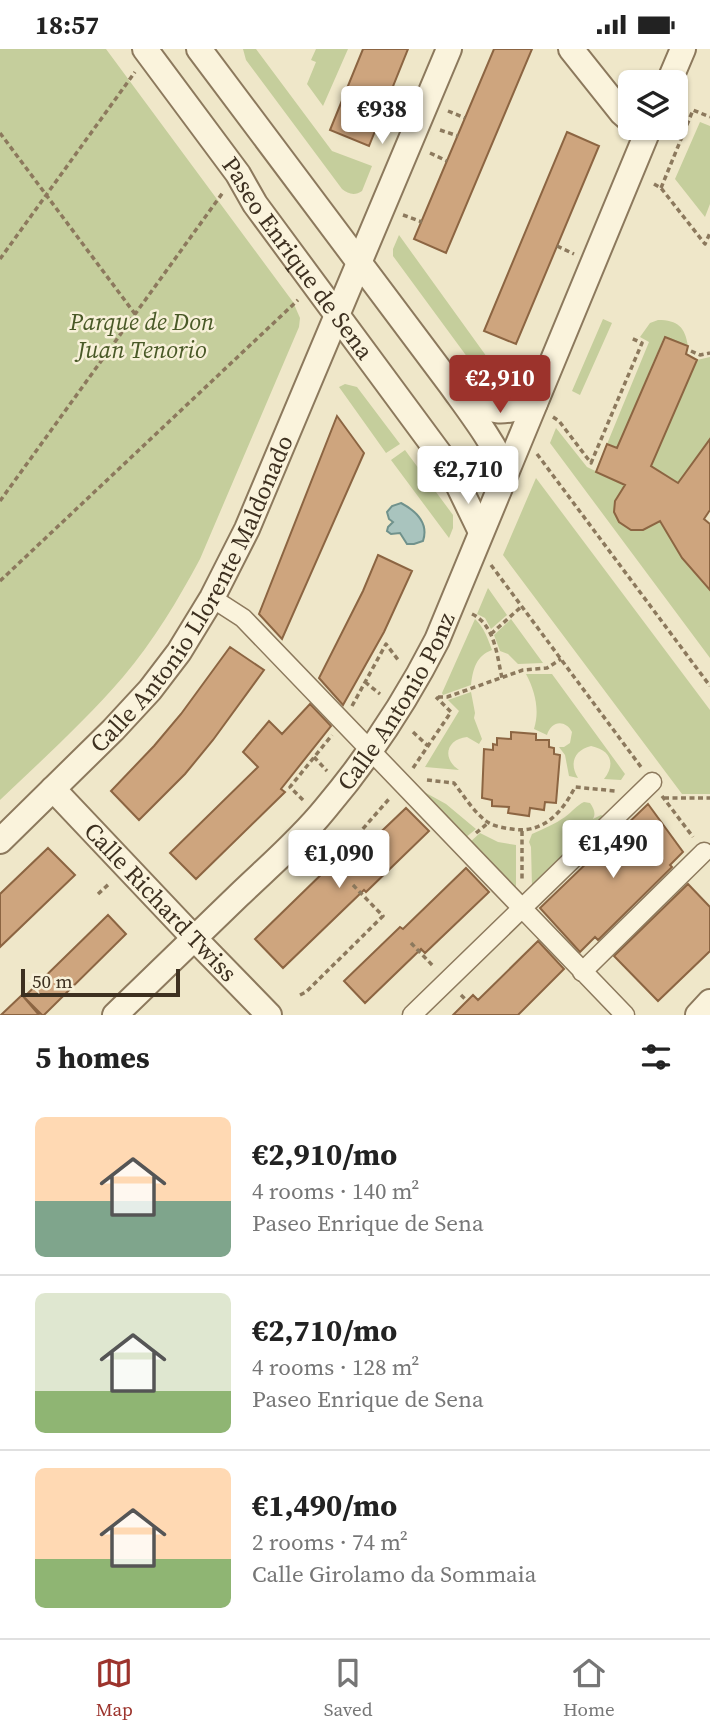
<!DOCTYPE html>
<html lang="en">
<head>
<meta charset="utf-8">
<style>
  body { margin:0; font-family:"Source Serif 4",serif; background:#f6f6f6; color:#222; height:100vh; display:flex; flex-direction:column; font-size:26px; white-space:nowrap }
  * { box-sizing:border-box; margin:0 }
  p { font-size:23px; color:#767676 }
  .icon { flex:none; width:38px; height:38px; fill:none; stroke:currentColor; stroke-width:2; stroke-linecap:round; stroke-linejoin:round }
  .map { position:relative; height:966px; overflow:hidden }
  .drawer { display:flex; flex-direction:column; background:#fff; flex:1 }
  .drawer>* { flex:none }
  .controls { position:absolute; left:618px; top:21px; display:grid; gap:14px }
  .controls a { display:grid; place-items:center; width:70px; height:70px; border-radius:10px; background:#fff; box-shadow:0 2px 5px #0004; font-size:35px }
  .scale { position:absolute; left:21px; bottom:18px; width:159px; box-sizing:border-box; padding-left:7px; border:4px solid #3d3020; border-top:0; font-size:19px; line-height:24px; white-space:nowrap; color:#3d3020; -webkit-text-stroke:5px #f7f0d8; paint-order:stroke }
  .price { position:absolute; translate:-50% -60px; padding:0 16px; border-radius:7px; background:#fff; color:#222; font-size:23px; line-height:46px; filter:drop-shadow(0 2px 4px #0008) }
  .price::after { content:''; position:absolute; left:50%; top:42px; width:21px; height:16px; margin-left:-10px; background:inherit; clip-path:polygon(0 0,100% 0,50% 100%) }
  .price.selected { background:#9c332c; color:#fff }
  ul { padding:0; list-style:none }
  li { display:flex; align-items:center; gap:21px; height:175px; padding:0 35px }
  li+li { border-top:2px solid #e0e0e0 }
  li span { display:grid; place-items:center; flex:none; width:196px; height:140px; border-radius:10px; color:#555 }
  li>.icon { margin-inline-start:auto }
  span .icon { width:84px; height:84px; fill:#fffc; stroke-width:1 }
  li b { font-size:30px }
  h2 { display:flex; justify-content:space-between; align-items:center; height:84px; padding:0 35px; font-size:30px }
  .status { display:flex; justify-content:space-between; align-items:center; height:49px; padding:0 35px; background:#fff; direction:ltr }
  .status svg { height:19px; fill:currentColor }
  .menu { display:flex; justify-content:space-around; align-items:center; height:98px; border-top:2px solid #e0e0e0; background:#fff; font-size:19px; color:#767676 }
  .menu a { display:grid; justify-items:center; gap:4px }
  .menu .selected { color:#9c332c }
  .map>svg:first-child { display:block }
</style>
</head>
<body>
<div class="status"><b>18:57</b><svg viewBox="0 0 49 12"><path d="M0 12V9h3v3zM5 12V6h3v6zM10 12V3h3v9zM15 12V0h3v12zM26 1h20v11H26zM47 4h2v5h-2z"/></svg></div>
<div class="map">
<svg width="710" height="966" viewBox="0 0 710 966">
  <rect width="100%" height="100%" fill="#efe7c9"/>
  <path fill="#c5ce9c" d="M 0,0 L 106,0 L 293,253 L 300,269 L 299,278 L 200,510 C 178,551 153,593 123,628 C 85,672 42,711 0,751 Z
    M 243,0 L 256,0 L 332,102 L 372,117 L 362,142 C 355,147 348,145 342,140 L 246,11 Z
    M 316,0 L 348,0 L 323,57 L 307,35 L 316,13 L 311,11 Z
    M 700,73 L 710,77 L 710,155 L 705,168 L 675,130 Z
    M 399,186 L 510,340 C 502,344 498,343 490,339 L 393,207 L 393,200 Z
    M 603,270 L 612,274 L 580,346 L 572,342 Z
    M 658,271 C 678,271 685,278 688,297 L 664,288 L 617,399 L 607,395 L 649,293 L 640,288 L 650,274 Z
    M 710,308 L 710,390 L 670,445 L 653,433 L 656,420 L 651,417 L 697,311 Z
    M 345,335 L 357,338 L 400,395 L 386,404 L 339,338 Z
    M 556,379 L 587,418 L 627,437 C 623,441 618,445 616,451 C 609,468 628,486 645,480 C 651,478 654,473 658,469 L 682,509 L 710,539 L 710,609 L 550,394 Z
    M 405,401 L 453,466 L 453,479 L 449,489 L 391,411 Z
    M 536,429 L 710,661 L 710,745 L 682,745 L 503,506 Z
    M 488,539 L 507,566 L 491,580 L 485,569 L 477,565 Z
    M 475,570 C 484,578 488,590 492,601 C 476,607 473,620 471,636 L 443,646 L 442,644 Z
    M 511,570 L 543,614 L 518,615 L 508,605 L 500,602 L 494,586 Z
    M 526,625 L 552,625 L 625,725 L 621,731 L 604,730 C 616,715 611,701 591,697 C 574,701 569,715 578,729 L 569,727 L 565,706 L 559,698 L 564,698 L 570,694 L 572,683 C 565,670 551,672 547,686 L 534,680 C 540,661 535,642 526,625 Z
    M 471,643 L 475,664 L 474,669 L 482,690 L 479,695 L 467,688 C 447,690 441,709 459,721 L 425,718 L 459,662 L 448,651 Z
    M 417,739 L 446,755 L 476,780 L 465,789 Z
    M 584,753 L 590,754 C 594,760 596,764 593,770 L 601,766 L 605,768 L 532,838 L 531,798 L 529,793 L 532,785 C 543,780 555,775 565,768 C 572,763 577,756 584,753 Z
    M 480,784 L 498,793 L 516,796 L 516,842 L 469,794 Z"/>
  <path fill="#a9c4be" stroke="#70928c" stroke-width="2" d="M 401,454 C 416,462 429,474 423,492 L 414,495 L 407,495 L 400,484 L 391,485 L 387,482 L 388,478 L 393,473 L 389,470 L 387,463 L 392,457 Z"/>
  <path fill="#cea57e" stroke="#8c6542" stroke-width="2" d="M 363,0 L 408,0 L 369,97 L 330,81 Z
    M 494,0 L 532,0 L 446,204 L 414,190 Z
    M 567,83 L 599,97 L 516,295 L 484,282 Z
    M 665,288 L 688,297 L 686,305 L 697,311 L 651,417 L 678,434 L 710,390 L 710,461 L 704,470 L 710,475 L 710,541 L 682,509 L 660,472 L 643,481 L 631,481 L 619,473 L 614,463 L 615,452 L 625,436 L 596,423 L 607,395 L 617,399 Z
    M 337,367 L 364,404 L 282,590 L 259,565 Z
    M 378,506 L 412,522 L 384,583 L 343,656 L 319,629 L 363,542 Z
    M 230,598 L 264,621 L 213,691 L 185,725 L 139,771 L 111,742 L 154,697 L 181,665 Z
    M 310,655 L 331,677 L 281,740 L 285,743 L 196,830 L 170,804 L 258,718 L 243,703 L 269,672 L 282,685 Z
    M 511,683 L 536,685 L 536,691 L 549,691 L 549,698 L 554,699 L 554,705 L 560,706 L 556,754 L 545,753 L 544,761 L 530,759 L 529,767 L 508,764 L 509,758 L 492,757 L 492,751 L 482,749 L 484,700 L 493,701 L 493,695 L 497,696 L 497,689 L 511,690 Z
    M 648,755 L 683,803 L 670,816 L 672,818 L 598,891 L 595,888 L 580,903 L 540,859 Z
    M 406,759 L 429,782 L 366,843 L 364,841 L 283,919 L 255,890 L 330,817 L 333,820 L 339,815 L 343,819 Z
    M 48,799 L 75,826 L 0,898 L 0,845 Z
    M 466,819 L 489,843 L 425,904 L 421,900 L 365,954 L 344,932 L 400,878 L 403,880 Z
    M 688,835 L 710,858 L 710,902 L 658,952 L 614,907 Z
    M 108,866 L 126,885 L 44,966 L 42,966 L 24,948 Z
    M 538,892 L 564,920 L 518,966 L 453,966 L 473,946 L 478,951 Z
    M 22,946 L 39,966 L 1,966 Z"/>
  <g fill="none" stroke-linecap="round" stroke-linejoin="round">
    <defs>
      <path id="pedestrian" d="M 212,549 L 243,569 L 625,966
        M 582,923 L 704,803
        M 412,966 L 652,733"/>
      <g id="minor">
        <path id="s1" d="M 145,0 L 238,125 L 255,155 L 450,419 L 481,483"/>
        <path d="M 199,0 L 451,336 C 471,364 492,391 506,422"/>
        <path d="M 571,0 L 622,64 L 630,71"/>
        <path d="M 669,33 L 683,0"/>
        <path d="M 461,342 C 496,365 494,366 535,354"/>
        <path id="s2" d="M 53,740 L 194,889 L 269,966"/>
        <path id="s3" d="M 0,792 L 113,681 L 150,641 L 179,603 L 212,549 L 247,480 L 449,0"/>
        <path id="s4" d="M 115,966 C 156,926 197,887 238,847 C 267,819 299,792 325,760 C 369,708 406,652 437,591 L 649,79"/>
        <path d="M 698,966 L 710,953"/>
      </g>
    </defs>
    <use href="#pedestrian" stroke="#8c795d" stroke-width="21"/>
    <use href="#minor" stroke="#8c795d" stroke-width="28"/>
    <path stroke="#8c795d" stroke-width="3.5" stroke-dasharray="5 3.5" stroke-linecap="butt" d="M 383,62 L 397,68
      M 448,62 L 465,69
      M 440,81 L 458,87
      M 0,84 L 135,265
      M 430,104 L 447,112
      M 654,135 L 661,139 L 705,195 L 710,184
      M 661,139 L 693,61 L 710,68
      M 403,166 L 422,173
      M 557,197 L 574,205
      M 0,210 L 135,23
      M 691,302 L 700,306 L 710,304
      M 553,368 L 559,372 L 591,414 L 642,294 L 631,289
      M 537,405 L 710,637
      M 0,452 L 224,142
      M 491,516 L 641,718
      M 0,532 L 298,251
      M 472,565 C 495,576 497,607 502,629
      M 491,585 L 522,557
      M 365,633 L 380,645
      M 438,648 L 447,648 L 523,621 L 547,619 L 561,610
      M 352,657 L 386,595 L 399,612
      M 413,683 L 428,697
      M 314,708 L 327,722
      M 413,719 L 451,663 L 436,648
      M 427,731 L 454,734 C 464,747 473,762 486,772 C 492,777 504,779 512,780 C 543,785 562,764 575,738 L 615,742
      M 662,747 L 693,788
      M 664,749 L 710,749
      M 303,751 L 290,738 L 332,686
      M 522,782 L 522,833
      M 476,784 L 488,774
      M 334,787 L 346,799 L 389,750
      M 98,845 L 110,834
      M 411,894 L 434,918
      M 300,946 L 306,943 L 383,867 L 351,834
      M 461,946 L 467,952"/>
    <use href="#pedestrian" stroke="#faf3dc" stroke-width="18"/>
    <use href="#minor" stroke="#faf3dc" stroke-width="24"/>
  </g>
  <g text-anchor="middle" stroke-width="5" stroke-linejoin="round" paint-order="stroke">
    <g font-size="24" fill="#3d3020" stroke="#f7f0d8">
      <text dy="8" stroke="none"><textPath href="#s1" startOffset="259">Paseo Enrique de Sena</textPath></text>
      <text dy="8" stroke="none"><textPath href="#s3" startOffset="317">Calle Antonio Llorente Maldonado</textPath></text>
      <text dy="8" stroke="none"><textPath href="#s4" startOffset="424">Calle Antonio Ponz</textPath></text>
      <text dy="8" stroke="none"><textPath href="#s2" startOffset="156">Calle Richard Twiss</textPath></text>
    </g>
    <g font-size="24" font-style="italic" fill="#495927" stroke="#f7f0d8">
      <text x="142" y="281">Parque de Don<tspan x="142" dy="28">Juan Tenorio</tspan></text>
    </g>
  </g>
</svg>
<div class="controls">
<a><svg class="icon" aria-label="layers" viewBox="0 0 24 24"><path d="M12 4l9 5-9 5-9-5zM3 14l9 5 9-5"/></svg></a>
</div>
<div class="scale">50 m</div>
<b class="price" style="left:382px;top:97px">€938</b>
<b class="price selected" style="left:500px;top:366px">€2,910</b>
<b class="price" style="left:468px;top:457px">€2,710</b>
<b class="price" style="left:613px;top:831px">€1,490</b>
<b class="price" style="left:339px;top:841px">€1,090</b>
</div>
<section class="drawer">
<h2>5 homes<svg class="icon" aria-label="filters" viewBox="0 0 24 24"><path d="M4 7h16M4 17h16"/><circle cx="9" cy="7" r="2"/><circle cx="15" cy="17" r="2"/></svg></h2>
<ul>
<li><span style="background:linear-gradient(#ffd9b3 60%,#7fa58c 0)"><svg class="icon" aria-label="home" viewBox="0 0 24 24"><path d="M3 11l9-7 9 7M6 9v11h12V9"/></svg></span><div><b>€2,910/mo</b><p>4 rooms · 140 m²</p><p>Paseo Enrique de Sena</p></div></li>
<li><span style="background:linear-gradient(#dfe7d0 70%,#8fb573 0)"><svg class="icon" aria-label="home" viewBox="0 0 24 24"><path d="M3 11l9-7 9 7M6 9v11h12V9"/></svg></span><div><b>€2,710/mo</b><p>4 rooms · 128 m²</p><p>Paseo Enrique de Sena</p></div></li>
<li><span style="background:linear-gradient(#ffd9b3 65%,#8fb573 0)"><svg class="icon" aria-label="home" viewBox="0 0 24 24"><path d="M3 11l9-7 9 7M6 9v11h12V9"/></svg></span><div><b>€1,490/mo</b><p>2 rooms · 74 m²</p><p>Calle Girolamo da Sommaia</p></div></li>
</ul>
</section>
<nav class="menu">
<a class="selected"><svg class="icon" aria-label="map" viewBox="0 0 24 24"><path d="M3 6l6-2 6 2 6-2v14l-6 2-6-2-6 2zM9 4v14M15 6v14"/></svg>Map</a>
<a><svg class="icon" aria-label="saved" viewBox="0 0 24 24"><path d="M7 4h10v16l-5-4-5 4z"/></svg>Saved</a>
<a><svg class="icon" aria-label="home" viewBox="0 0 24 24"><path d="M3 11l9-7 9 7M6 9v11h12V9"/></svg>Home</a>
</nav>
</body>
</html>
